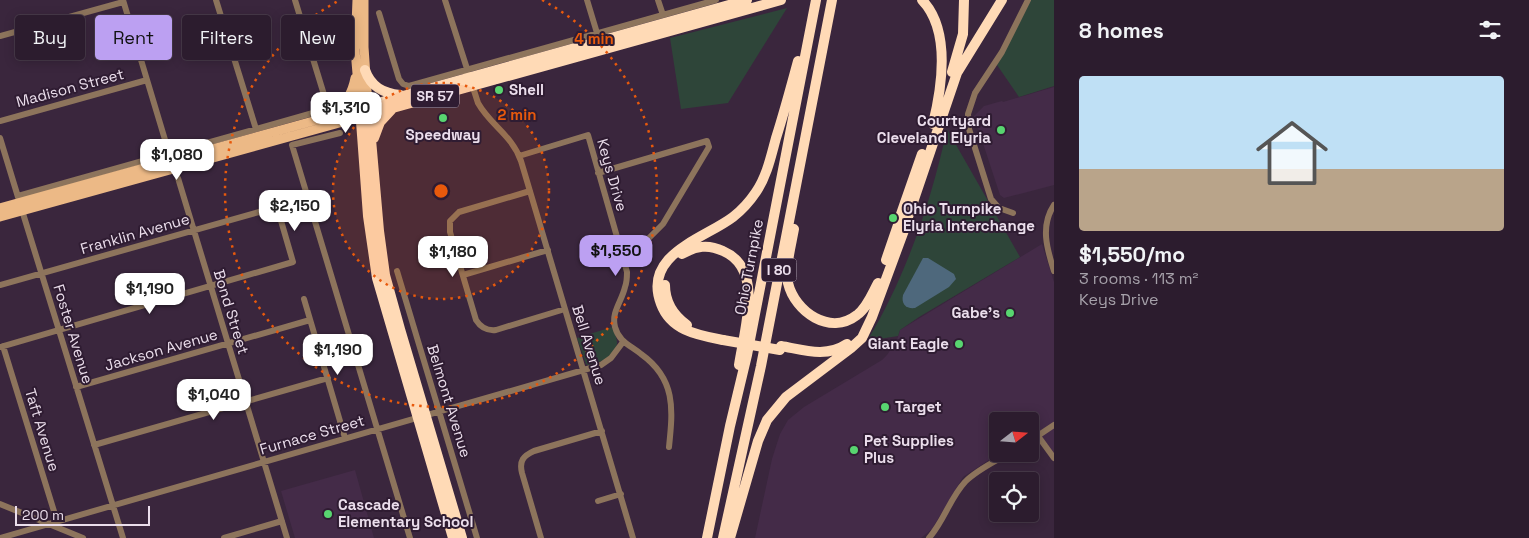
<!DOCTYPE html>
<html lang="en">
<head>
<meta charset="utf-8">
<style>
  body { margin:0; font-family:"Space Grotesk",sans-serif; background:#342536; color:#f1f3f6; height:100vh; display:flex; flex-direction:column; font-size:19px; white-space:nowrap }
  * { box-sizing:border-box; margin:0 }
  p { font-size:16px; color:#a6a1aa }
  .icon { flex:none; width:28px; height:28px; fill:none; stroke:currentColor; stroke-width:2; stroke-linecap:round; stroke-linejoin:round }
  .map { position:relative; flex:1; overflow:hidden }
  .panel { display:flex; flex-direction:column; background:#2c1c2e; width:475px }
  .panel>* { flex:none }
  .banner { position:absolute; left:15px; top:15px; width:475px; height:45px; display:flex; gap:10px }
  .needle { width:32px; rotate:73deg }
  .tools { position:absolute; left:989px; top:412px; display:grid; gap:10px }
  .tools a { display:grid; place-items:center; width:50px; height:50px; border-radius:5px; background:#2c1c2e; box-shadow:0 2px 12px #0003,0 0 0 1px #483a4a; font-size:25px }
  .scale { position:absolute; left:15px; bottom:12px; width:135px; box-sizing:border-box; padding-left:5px; border:2px solid #ebdeec; border-top:0; font-size:14px; line-height:18px; white-space:nowrap; color:#ebdeec; -webkit-text-stroke:4px #2f1c32; paint-order:stroke }
  .price { position:absolute; translate:-50% -42px; padding:0 11px; border-radius:10px; background:#fff; color:#222; font-size:16px; line-height:32px; filter:drop-shadow(0 1px 2px #0008) }
  .price::after { content:''; position:absolute; left:50%; top:30px; width:15px; height:11px; margin-left:-8px; background:inherit; clip-path:polygon(0 0,100% 0,50% 100%) }
  .price.on { background:#bca0f2; color:#111 }
  ul { padding:0; list-style:none }
  li { display:grid; align-content:center; gap:10px; height:265px; padding:0 25px }
  li span { display:grid; place-items:center; height:155px; border-radius:5px; color:#555 }
  li>.icon { margin-inline-start:auto }
  span .icon { width:90px; height:90px; fill:#fffc; stroke-width:1 }
  li b { font-size:21px }
  h2 { display:flex; justify-content:space-between; align-items:center; height:60px; padding:0 25px; font-size:21px }
  .chip { padding:0 18px; border-radius:5px; background:#2c1c2e; box-shadow:0 2px 12px #0003,0 0 0 1px #483a4a; font-size:18px; line-height:45px }
  .chip.on { background:#bca0f2; color:#111 }
  main { display:flex; flex:1; min-height:0 }
  .map>svg:first-child { display:block }
</style>
</head>
<body>
<main>
<div class="map">
<svg width="1054" height="538" viewBox="0 0 1054 538">
  <rect width="100%" height="100%" fill="#3a263d"/>
  <path fill="#442b48" d="M 1054,87 L 1054,185 L 1004,198 L 1000,195 L 974,116 L 984,106 L 1002,101 L 1003,102 Z
    M 1042,244 L 1054,282 L 1054,454 L 1037,430 L 1030,434 L 1030,421 L 998,421 L 998,454 L 963,477 L 932,529 L 921,538 L 755,538 L 772,459 L 780,434 L 788,420 L 804,407 L 882,360 L 887,355 L 897,340 L 900,330 Z
    M 355,470 L 374,538 L 295,538 L 281,491 Z"/>
  <path fill="#2e4539" d="M 1031,0 L 1054,0 L 1054,86 L 1019,97 L 997,65 Z
    M 787,8 L 728,103 L 681,109 L 670,38 Z
    M 947,129 L 1020,257 L 919,317 L 900,330 L 898,336 L 867,341 C 906,277 931,202 947,129 Z
    M 612,327 C 614,332 617,337 617,343 C 616,356 600,362 590,366 L 586,364 L 577,338 Z"/>
  <path fill="#4e687c" d="M 923,258 L 928,258 L 954,274 L 956,279 L 949,287 L 915,308 C 906,309 901,304 903,295 Z"/>
  <g fill="none" stroke-linecap="round" stroke-linejoin="round">
    <path stroke="#8d745c" stroke-width="6" d="M 123,0 L 169,153
      M 216,0 L 256,129
      M 445,0 L 478,103 C 491,126 512,135 521,161 L 633,538
      M 587,0 L 597,33
      M 658,0 L 663,15
      M 379,13 L 399,79 L 403,84 L 409,86 L 716,0
      M 0,36 L 123,2
      M 0,121 L 147,80
      M 340,133 L 292,145 L 410,538
      M 0,138 L 18,197
      M 519,156 L 588,135 L 627,272 C 627,277 627,282 625,287 C 622,301 611,312 615,327 C 619,342 630,345 641,354 C 676,379 673,409 669,447
      M 598,173 L 707,141 L 709,147 L 663,224 L 648,239 L 622,253
      M 178,178 L 287,538
      M 530,191 L 459,212 L 450,221 L 450,232 L 476,320 C 481,328 487,331 496,330 L 565,309
      M 18,196 L 320,111 L 325,105 L 325,98 L 295,0
      M 1054,205 C 1040,226 1047,249 1054,271
      M 21,207 L 123,538
      M 1013,213 L 999,208 L 991,199 L 969,129 L 968,114 L 975,93 L 1002,52 L 1028,0
      M 397,271 L 477,538
      M 463,275 L 548,250
      M 0,285 L 277,207 L 293,262 L 0,347
      M 304,299 L 345,438
      M 3,346 L 57,521
      M 76,387 L 310,320
      M 1038,436 L 1054,458
      M 1030,441 L 1054,425
      M 94,445 L 328,378
      M 598,501 L 621,494
      M 0,504 L 83,538
      M 0,538 L 601,365 L 611,358 L 623,342
      M 224,538 L 282,521
      M 541,538 L 522,473 C 519,461 523,456 534,451 L 602,431
      M 929,538 C 944,521 950,498 965,482 C 977,470 994,462 1008,454"/>
    <path stroke="#ecb986" stroke-width="9" d="M 364,0 L 364,47 L 368,105
      M 332,115 C 345,104 352,94 355,78
      M 0,208 L 360,108 L 355,50 L 357,0
      M 0,217 L 361,117"/>
    <path stroke="#ffdab6" stroke-width="10" d="M 922,0 C 951,30 942,87 933,124
      M 365,70 C 371,87 383,93 400,95
      M 952,72 L 963,34 L 964,0
      M 368,105 L 379,231 L 385,275 L 400,329 L 462,538
      M 364,116 L 781,0
      M 374,138 L 380,122 L 392,109
      M 900,217 L 922,154
      M 907,220 L 957,73 L 1002,0
      M 794,229 C 791,246 785,267 788,283 C 795,312 830,336 857,315 C 867,308 872,294 878,283
      M 682,254 C 696,246 708,244 723,251 C 765,269 744,330 739,365
      M 886,260 L 899,222
      M 665,285 C 665,303 673,315 687,325
      M 723,340 C 698,335 671,331 661,304 C 642,254 704,239 733,217 C 742,210 750,201 756,192 C 767,176 771,156 776,138 C 784,113 791,87 798,61
      M 781,346 C 804,350 826,358 847,344
      M 453,538 L 377,278 L 368,216 L 360,108 L 747,0
      M 707,538 L 730,426 L 747,355 L 816,0
      M 723,538 L 761,366 L 832,0
      M 730,538 L 758,441 L 767,420 L 786,397 L 851,348 L 862,338 L 872,317 L 906,225"/>
    <path stroke="#ffdab6" stroke-width="10" d="M 723,340 L 780,350"/>
  </g>
  <circle cx="441" cy="191" r="108" fill="#e8590c" fill-opacity=".12"/>
  <g fill="none" stroke="#e8590c" stroke-width="2.5" stroke-dasharray="2.5 5">
    <circle cx="441" cy="191" r="108"/>
    <path d="M542 0A216 216 0 1 1 340 0"/>
  </g>
  <g fill="#58d570" stroke="#2f1c32" stroke-width="2">
    <circle cx="499" cy="90" r="5"/>
    <circle cx="443" cy="118" r="5"/>
    <circle cx="1001" cy="130" r="5"/>
    <circle cx="893" cy="218" r="5"/>
    <circle cx="1010" cy="313" r="5"/>
    <circle cx="959" cy="344" r="5"/>
    <circle cx="885" cy="407" r="5"/>
    <circle cx="854" cy="450" r="5"/>
    <circle cx="328" cy="514" r="5"/>
  </g>
  <g text-anchor="middle" stroke-width="4" stroke-linejoin="round" paint-order="stroke">
    <g fill="#2f1c32" stroke="#b3a4b4" stroke-width="1">
      <rect x="411" y="84.5" width="48" height="23" rx="4"/>
      <rect x="761.5" y="258.5" width="35" height="23" rx="4"/>
    </g>
    <g font-size="14" font-weight="bold" fill="#ebdeec">
      <text x="435" y="101">SR 57</text>
      <text x="779" y="275">I 80</text>
    </g>
    <g font-size="15" fill="#ebdeec" stroke="#2f1c32">
      <text transform="translate(70 88) rotate(-15)" y="5">Madison Street</text>
      <text transform="translate(612 175) rotate(74)" y="5">Keys Drive</text>
      <text transform="translate(135 234) rotate(-16)" y="5">Franklin Avenue</text>
      <text transform="translate(749 267) rotate(-79)" y="5">Ohio Turnpike</text>
      <text transform="translate(231 312) rotate(73)" y="5">Bond Street</text>
      <text transform="translate(73 334) rotate(73)" y="5">Foster Avenue</text>
      <text transform="translate(589 345) rotate(73)" y="5">Bell Avenue</text>
      <text transform="translate(161 350) rotate(-16)" y="5">Jackson Avenue</text>
      <text transform="translate(449 401) rotate(73)" y="5">Belmont Avenue</text>
      <text transform="translate(42 430) rotate(73)" y="5">Taft Avenue</text>
      <text transform="translate(312 435) rotate(-16)" y="5">Furnace Street</text>
    </g>
    <g font-size="15" font-weight="bold" fill="#ebdeec" stroke="#2f1c32" text-anchor="start">
      <text x="509" y="95">Shell</text>
      <text x="991" y="126" text-anchor="end">Courtyard<tspan x="991" dy="17">Cleveland Elyria</tspan></text>
      <text x="443" y="140" text-anchor="middle">Speedway</text>
      <text x="903" y="214">Ohio Turnpike<tspan x="903" dy="17">Elyria Interchange</tspan></text>
      <text x="1000" y="318" text-anchor="end">Gabe's</text>
      <text x="949" y="349" text-anchor="end">Giant Eagle</text>
      <text x="895" y="412">Target</text>
      <text x="864" y="446">Pet Supplies<tspan x="864" dy="17">Plus</tspan></text>
      <text x="338" y="510">Cascade<tspan x="338" dy="17">Elementary School</tspan></text>
    </g>
  </g>
  <circle cx="441" cy="191" r="8" fill="#e8590c" stroke="#2f1c32" stroke-width="2.5"/>
  <g font-size="15" text-anchor="middle" font-weight="bold" fill="#e8590c" stroke="#2f1c32" stroke-width="4" stroke-linejoin="round" paint-order="stroke">
    <text x="594" y="44">4 min</text>
    <text x="517" y="120">2 min</text>
  </g>
</svg>
<div class="tools">
<a><svg class="needle" viewBox="-14 -14 28 28"><path d="M0-13l5 13h-10z" fill="#e53935"/><path d="M0 13l5-13h-10z" fill="#a6a1aa"/></svg></a>
<a><svg class="icon" aria-label="locate" viewBox="0 0 24 24"><circle cx="12" cy="12" r="6"/><path d="M12 2v4M12 18v4M2 12h4M18 12h4"/></svg></a>
</div>
<div class="scale">200 m</div>
<b class="price" style="left:346px;top:134px">$1,310</b>
<b class="price" style="left:177px;top:181px">$1,080</b>
<b class="price" style="left:295px;top:232px">$2,150</b>
<b class="price on" style="left:616px;top:277px">$1,550</b>
<b class="price" style="left:453px;top:278px">$1,180</b>
<b class="price" style="left:150px;top:315px">$1,190</b>
<b class="price" style="left:338px;top:376px">$1,190</b>
<b class="price" style="left:214px;top:421px">$1,040</b>
<div class="banner">
<a class="chip">Buy</a>
<a class="chip on">Rent</a>
<a class="chip">Filters</a>
<a class="chip">New</a>
</div>
</div>
<section class="panel">
<h2>8 homes<svg class="icon" aria-label="filters" viewBox="0 0 24 24"><path d="M4 7h16M4 17h16"/><circle cx="9" cy="7" r="2"/><circle cx="15" cy="17" r="2"/></svg></h2>
<ul>
<li><span style="background:linear-gradient(#bfe0f5 60%,#b9a48a 0)"><svg class="icon" aria-label="home" viewBox="0 0 24 24"><path d="M3 11l9-7 9 7M6 9v11h12V9"/></svg></span><div><b>$1,550/mo</b><p>3 rooms · 113 m²</p><p>Keys Drive</p></div></li>
</ul>
</section>
</main>
</body>
</html>
